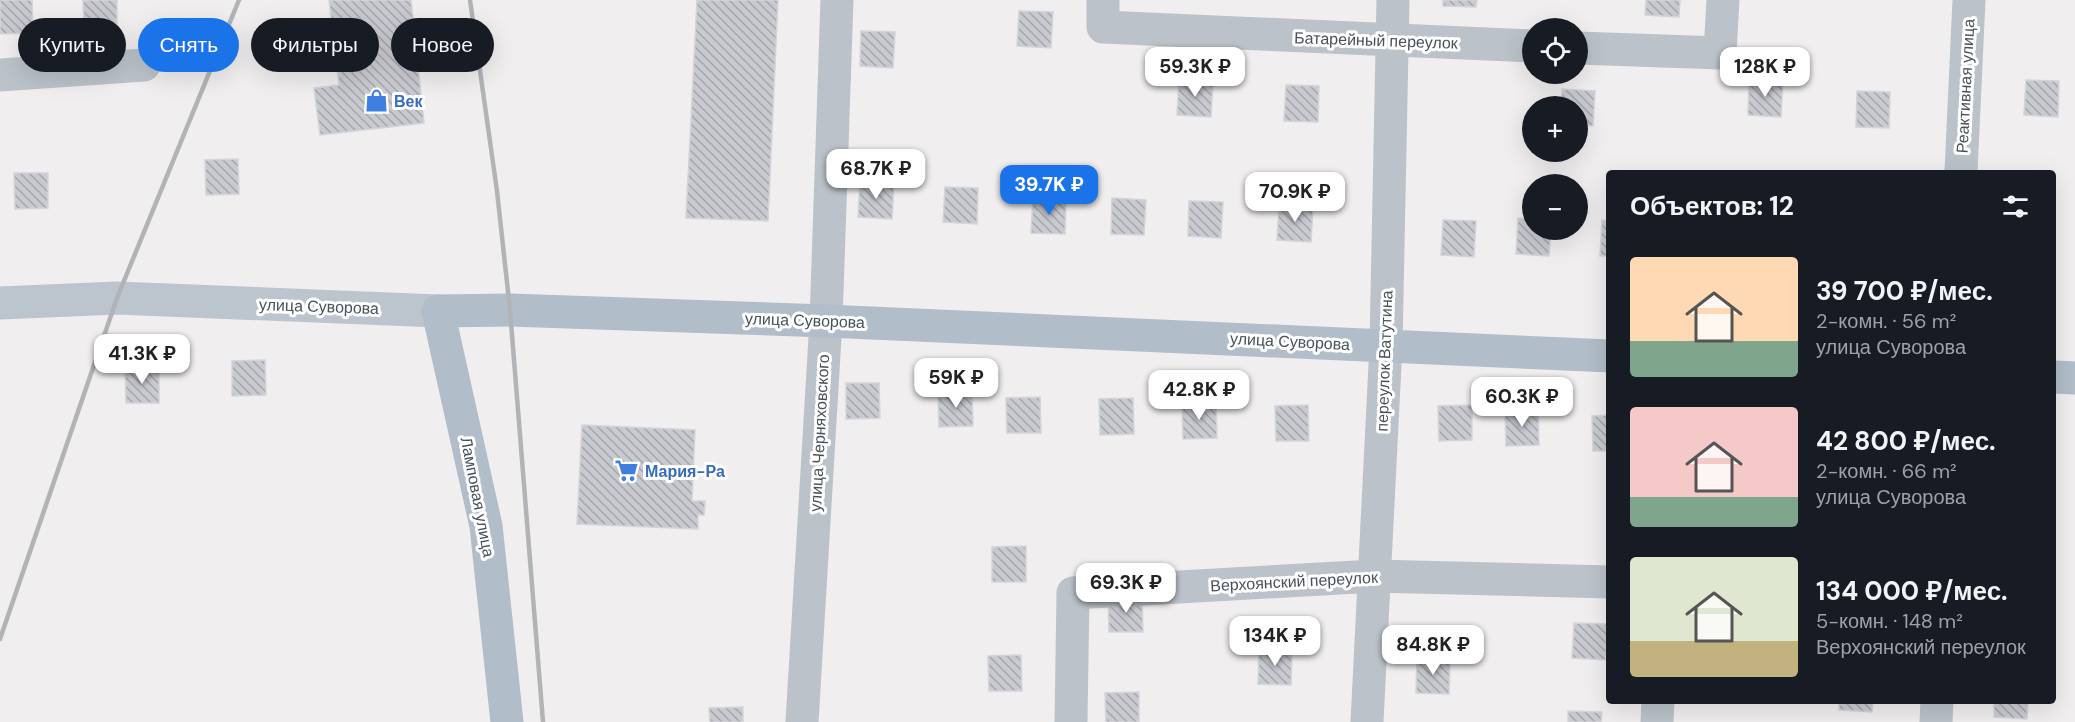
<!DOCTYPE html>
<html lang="ru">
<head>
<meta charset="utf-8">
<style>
  body { margin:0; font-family:"DM Sans",sans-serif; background:#20242c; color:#f1f3f6; height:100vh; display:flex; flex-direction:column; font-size:22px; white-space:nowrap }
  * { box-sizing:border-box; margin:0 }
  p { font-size:20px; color:#9ea1a6 }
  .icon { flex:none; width:33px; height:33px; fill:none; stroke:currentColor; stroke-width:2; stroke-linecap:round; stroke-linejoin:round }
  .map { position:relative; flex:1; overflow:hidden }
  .drawer { position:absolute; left:1606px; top:170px; width:450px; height:534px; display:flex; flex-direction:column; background:#171b24; border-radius:6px; box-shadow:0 6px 24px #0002 }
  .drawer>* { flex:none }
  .hud { position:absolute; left:18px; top:18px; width:570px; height:54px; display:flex; gap:12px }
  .tools { position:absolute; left:1522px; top:18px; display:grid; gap:12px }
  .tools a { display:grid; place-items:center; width:66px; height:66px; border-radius:50%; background:#171b24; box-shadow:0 6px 24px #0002; font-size:30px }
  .price { position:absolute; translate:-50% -51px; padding:0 14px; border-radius:12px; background:#fff; color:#222; font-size:20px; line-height:39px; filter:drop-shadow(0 2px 3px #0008) }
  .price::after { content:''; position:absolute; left:50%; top:36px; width:18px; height:14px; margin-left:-9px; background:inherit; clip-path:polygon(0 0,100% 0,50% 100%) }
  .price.selected { background:#1a73e8; color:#fff }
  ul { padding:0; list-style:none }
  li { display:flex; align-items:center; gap:18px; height:150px; padding:0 24px }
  li span { display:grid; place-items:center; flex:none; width:168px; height:120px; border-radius:6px; color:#555 }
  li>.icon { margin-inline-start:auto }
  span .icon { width:72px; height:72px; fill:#fffc; stroke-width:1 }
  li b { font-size:26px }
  h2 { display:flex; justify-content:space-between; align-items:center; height:72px; padding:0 24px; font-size:26px }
  .tag { padding:0 21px; border-radius:27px; background:#171b24; box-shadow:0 6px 24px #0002; font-size:21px; line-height:54px }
  .tag.selected { background:#1a73e8; color:#fff }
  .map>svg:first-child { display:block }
</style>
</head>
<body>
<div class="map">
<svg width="2075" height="722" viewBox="0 0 2075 722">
  <defs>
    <pattern id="building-back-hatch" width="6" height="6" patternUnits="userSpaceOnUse" patternTransform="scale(1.5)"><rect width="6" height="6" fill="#c9cad0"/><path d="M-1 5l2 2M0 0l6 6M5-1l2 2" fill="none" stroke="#a5a6ac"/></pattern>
  </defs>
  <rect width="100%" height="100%" fill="#f0eeee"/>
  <path fill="url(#building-back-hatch)" stroke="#d3d4d9" stroke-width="1.5" d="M 0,0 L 32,0 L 33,33 L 0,34 Z
    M 83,0 L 117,0 L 117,25 L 84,26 Z
    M 329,0 L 411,0 L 424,123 L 320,135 L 314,88 L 339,85 Z
    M 697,0 L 778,0 L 768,221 L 686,218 Z
    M 1443,0 L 1477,0 L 1476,7 L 1443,6 Z
    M 1646,0 L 1680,0 L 1679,17 L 1645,15 Z
    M 1019,11 L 1053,12 L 1051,48 L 1017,46 Z
    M 861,31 L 895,32 L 893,68 L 860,66 Z
    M 1179,79 L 1213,81 L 1211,117 L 1177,115 Z
    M 1749,79 L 1783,81 L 1781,117 L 1748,115 Z
    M 2026,80 L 2059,81 L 2058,117 L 2024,115 Z
    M 1286,85 L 1319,86 L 1318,122 L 1284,121 Z
    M 1562,89 L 1595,91 L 1593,126 L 1578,125 L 1578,106 L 1561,106 Z
    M 1857,91 L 1890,92 L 1889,128 L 1856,127 Z
    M 238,159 L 239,194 L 206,195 L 205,160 Z
    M 14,173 L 48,173 L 48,208 L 15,209 Z
    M 860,182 L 894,183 L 892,219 L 858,217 Z
    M 945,187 L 978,188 L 977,224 L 943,222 Z
    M 1033,197 L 1066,199 L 1065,234 L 1031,233 Z
    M 1112,198 L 1146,200 L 1144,235 L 1111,234 Z
    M 1189,201 L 1223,202 L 1221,238 L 1188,236 Z
    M 1279,205 L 1313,207 L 1311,242 L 1277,240 Z
    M 1518,218 L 1533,219 L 1533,230 L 1551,230 L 1549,256 L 1516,254 Z
    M 1443,220 L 1476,221 L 1474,257 L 1441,255 Z
    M 1602,220 L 1610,221 L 1610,256 L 1600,256 Z
    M 265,360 L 266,395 L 232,396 L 232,361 Z
    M 159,367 L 159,403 L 126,403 L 125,368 Z
    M 846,383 L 879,383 L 880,418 L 846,419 Z
    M 972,391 L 973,426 L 939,427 L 938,392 Z
    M 1040,397 L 1041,433 L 1007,433 L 1006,398 Z
    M 1133,398 L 1134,434 L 1100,435 L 1099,399 Z
    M 1216,402 L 1217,438 L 1183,439 L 1182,403 Z
    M 1308,405 L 1309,441 L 1276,441 L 1275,406 Z
    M 1472,405 L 1472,440 L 1439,441 L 1438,406 Z
    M 1538,409 L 1539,445 L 1506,446 L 1505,410 Z
    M 1610,415 L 1610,451 L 1593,451 L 1592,416 Z
    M 582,425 L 695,430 L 692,501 L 705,501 L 704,515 L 698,515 L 698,529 L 577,524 Z
    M 1026,546 L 1026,582 L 992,582 L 992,547 Z
    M 1108,596 L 1142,596 L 1143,632 L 1109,632 Z
    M 1574,623 L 1607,624 L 1606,660 L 1572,658 Z
    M 1259,649 L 1292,649 L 1291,685 L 1258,684 Z
    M 1021,655 L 1022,691 L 989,691 L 988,656 Z
    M 1417,657 L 1450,658 L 1449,694 L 1416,693 Z
    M 1139,692 L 1139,722 L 1106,722 L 1105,693 Z
    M 1839,700 L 1873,700 L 1872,712 L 1839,710 Z
    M 1994,700 L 2028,700 L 2027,719 L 1994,717 Z
    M 743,707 L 743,722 L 710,722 L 709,708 Z
    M 1568,711 L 1602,712 L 1601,722 L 1568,722 Z"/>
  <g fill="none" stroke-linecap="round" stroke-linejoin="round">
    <path stroke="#bbc2c9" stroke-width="33" d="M 1103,0 L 1103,27 L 1533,46
      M 1578,48 L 1720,53 L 1723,0
      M 0,75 L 144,65
      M 1961,172 L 1969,0
      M 802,722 L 826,321 L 837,0
      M 1071,722 L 1073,593 L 1374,576 L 1610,582
      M 1367,722 L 1386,345 L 1393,0
      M 1657,722 L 1658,700
      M 1936,722 L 1937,700"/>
    <path stroke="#bcc4cd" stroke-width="33" d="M 0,303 L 117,298 L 438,311"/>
    <path stroke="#b1bdc9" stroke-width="33" d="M 2054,377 L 2075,378
      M 507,722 L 486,526 L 438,311 L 510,310 L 826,321 L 1610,356"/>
    <path stroke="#b1b3b7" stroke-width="4.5" d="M 470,0 L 497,191 L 510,310 L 543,722
      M 0,639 L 117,298 L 239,0"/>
  </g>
  <defs>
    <symbol id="shop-bare" viewBox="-9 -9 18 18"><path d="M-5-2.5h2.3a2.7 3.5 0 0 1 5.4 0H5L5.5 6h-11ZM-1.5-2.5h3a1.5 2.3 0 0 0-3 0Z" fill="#3f7fe0" stroke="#fff" stroke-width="2.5" paint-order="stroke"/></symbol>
    <symbol id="supermarket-bare" viewBox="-9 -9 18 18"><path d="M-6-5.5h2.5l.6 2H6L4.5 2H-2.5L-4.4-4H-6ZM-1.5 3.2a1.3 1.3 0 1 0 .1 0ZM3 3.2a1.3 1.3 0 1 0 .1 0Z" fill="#3f7fe0" stroke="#fff" stroke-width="2.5" paint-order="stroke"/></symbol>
  </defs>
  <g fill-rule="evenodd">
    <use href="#shop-bare" x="360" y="84" width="33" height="33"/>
    <use href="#supermarket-bare" x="610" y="454" width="33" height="33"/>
  </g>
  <g text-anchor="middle" stroke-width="6" stroke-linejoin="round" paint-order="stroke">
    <g font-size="16" fill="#485159" stroke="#fff">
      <text transform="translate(1376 40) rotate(2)" y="6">Батарейный переулок</text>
      <text transform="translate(1965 86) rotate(-87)" y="6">Реактивная улица</text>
      <text transform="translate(319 306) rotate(2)" y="6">улица Суворова</text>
      <text transform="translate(805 320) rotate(2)" y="6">улица Суворова</text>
      <text transform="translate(1290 341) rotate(3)" y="6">улица Суворова</text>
      <text transform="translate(1384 361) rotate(-88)" y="6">переулок Ватутина</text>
      <text transform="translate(819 433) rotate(-87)" y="6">улица Черняховского</text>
      <text transform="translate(478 497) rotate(79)" y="6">Ламповая улица</text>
      <text transform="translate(1294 581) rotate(-3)" y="6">Верхоянский переулок</text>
    </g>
    <g font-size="16" font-weight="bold" fill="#366cbe" stroke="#fff" text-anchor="start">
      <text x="394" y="107">Век</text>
      <text x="645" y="477">Мария-Ра</text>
    </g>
  </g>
</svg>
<div class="tools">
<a><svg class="icon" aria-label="locate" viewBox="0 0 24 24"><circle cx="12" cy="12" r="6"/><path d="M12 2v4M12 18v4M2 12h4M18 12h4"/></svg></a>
<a>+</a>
<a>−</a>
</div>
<b class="price" style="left:1195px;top:98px">59.3K ₽</b>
<b class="price" style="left:1765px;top:98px">128K ₽</b>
<b class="price" style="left:876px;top:200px">68.7K ₽</b>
<b class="price selected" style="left:1049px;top:216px">39.7K ₽</b>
<b class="price" style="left:1295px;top:223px">70.9K ₽</b>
<b class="price" style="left:142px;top:385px">41.3K ₽</b>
<b class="price" style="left:956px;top:409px">59K ₽</b>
<b class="price" style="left:1199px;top:421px">42.8K ₽</b>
<b class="price" style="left:1522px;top:428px">60.3K ₽</b>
<b class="price" style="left:1126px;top:614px">69.3K ₽</b>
<b class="price" style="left:1275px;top:667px">134K ₽</b>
<b class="price" style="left:1433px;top:676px">84.8K ₽</b>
<div class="hud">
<a class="tag">Купить</a>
<a class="tag selected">Снять</a>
<a class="tag">Фильтры</a>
<a class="tag">Новое</a>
</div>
<section class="drawer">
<h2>Объектов: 12<svg class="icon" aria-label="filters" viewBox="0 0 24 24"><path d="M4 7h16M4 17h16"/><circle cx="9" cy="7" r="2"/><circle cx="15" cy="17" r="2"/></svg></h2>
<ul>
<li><span style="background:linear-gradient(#ffd9b3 70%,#7fa58c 0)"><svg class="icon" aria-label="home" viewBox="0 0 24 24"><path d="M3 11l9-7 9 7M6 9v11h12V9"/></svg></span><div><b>39 700 ₽/мес.</b><p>2-комн. · 56 m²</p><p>улица Суворова</p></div></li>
<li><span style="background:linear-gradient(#f6c9c9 75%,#7fa58c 0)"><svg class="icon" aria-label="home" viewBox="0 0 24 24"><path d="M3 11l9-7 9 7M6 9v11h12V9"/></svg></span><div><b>42 800 ₽/мес.</b><p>2-комн. · 66 m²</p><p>улица Суворова</p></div></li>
<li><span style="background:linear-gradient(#dfe7d0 70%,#c2b280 0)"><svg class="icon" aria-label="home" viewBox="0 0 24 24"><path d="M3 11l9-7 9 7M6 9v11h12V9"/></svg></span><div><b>134 000 ₽/мес.</b><p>5-комн. · 148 m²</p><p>Верхоянский переулок</p></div></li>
</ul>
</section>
</div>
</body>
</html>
